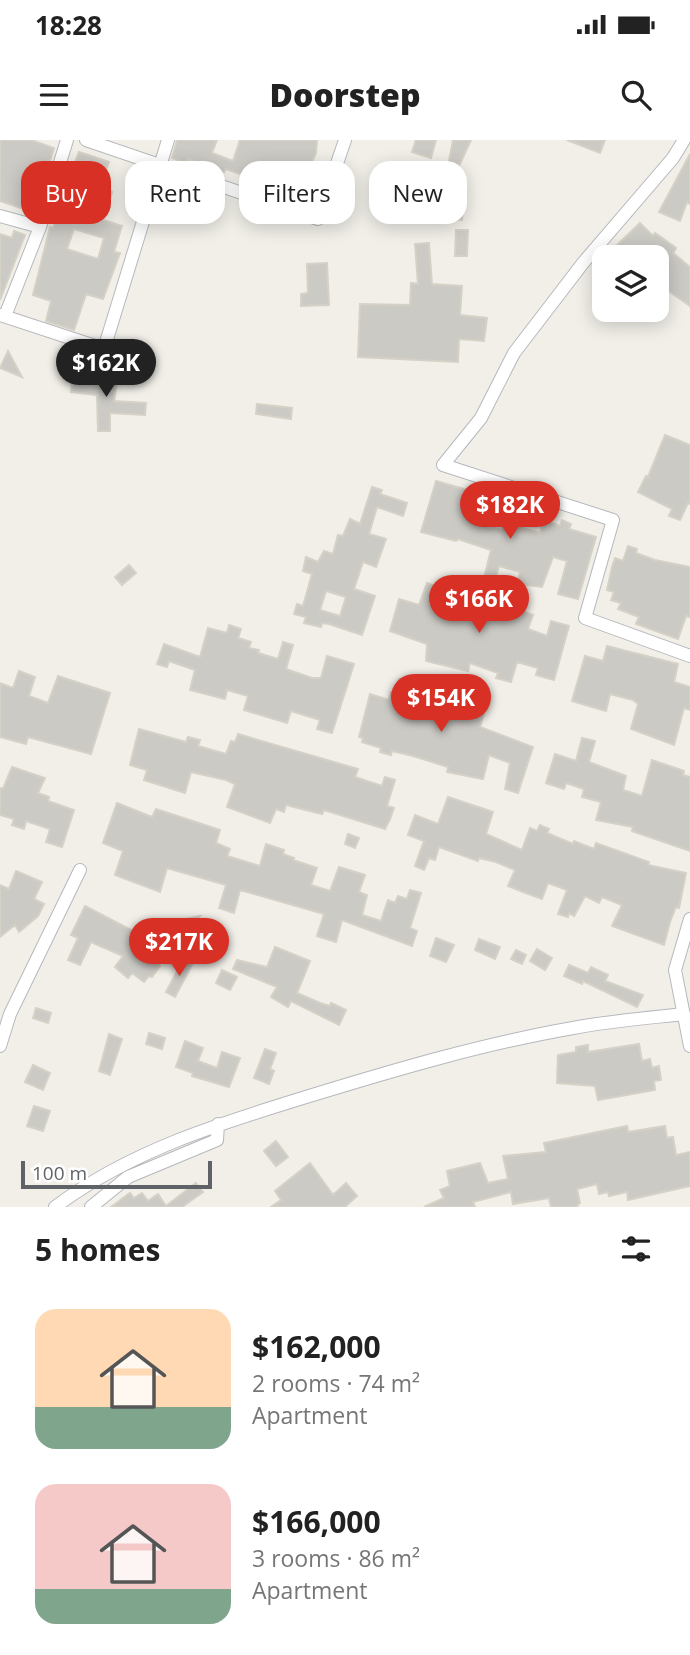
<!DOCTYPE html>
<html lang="en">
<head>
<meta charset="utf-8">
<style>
  body { margin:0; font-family:"Open Sans",sans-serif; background:#f6f6f6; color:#222; height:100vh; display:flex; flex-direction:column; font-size:26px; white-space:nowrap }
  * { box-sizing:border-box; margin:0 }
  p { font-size:23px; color:#767676 }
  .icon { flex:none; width:38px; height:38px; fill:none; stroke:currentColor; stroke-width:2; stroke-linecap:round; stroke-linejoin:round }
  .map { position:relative; height:1067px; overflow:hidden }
  .panel { display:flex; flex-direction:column; background:#fff; flex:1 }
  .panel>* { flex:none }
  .hud { position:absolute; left:21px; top:21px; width:649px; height:63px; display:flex; gap:14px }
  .controls { position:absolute; left:592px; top:105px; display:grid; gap:14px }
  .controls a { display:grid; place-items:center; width:77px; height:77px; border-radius:14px; background:#fff; box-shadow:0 4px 18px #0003; font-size:35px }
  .scale { position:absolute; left:21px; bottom:18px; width:191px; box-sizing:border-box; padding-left:7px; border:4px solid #5f6368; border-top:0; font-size:19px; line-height:24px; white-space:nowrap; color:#5f6368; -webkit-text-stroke:5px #fff; paint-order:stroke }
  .price { position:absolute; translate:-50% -60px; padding:0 16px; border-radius:24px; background:#d93025; color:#fff; font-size:23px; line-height:46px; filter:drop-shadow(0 2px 4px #0008) }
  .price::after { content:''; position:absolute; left:50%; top:42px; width:21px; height:16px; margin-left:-10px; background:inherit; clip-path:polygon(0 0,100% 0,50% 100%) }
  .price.on { background:#222; color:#fff }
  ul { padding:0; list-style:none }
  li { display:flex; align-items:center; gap:21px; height:175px; padding:0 35px }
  li span { display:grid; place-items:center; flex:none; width:196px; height:140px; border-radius:21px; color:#555 }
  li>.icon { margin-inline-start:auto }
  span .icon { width:84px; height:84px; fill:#fffc; stroke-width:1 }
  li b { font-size:30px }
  h2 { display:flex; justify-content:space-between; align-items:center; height:84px; padding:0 35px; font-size:30px }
  .tag { padding:0 24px; border-radius:21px; background:#fff; box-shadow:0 4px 18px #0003; font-size:24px; line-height:63px }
  .tag.on { background:#d93025; color:#fff }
  .status { display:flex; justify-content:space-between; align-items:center; height:49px; padding:0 35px; background:#fff; direction:ltr }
  .status svg { height:19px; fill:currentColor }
  header { display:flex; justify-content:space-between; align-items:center; height:91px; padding:0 35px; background:#fff; font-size:32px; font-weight:800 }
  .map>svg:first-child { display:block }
</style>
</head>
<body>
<div class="status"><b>18:28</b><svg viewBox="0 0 49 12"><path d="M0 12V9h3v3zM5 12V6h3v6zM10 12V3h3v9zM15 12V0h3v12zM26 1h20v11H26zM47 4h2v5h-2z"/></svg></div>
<header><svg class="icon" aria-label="menu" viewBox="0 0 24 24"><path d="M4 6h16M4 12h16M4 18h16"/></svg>Doorstep<svg class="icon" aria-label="search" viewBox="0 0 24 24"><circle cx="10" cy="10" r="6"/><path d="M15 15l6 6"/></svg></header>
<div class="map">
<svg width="690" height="1067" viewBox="0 0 690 1067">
  <rect width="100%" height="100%" fill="#f1efe8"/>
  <path fill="#cccac5" stroke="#d6d1c6" stroke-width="2" fill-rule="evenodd" d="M 0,0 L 31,0 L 54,8 L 46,33 L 35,29 L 24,69 L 0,61 Z
    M 177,0 L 217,0 L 212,13 L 233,21 L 240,0 L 317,0 L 316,13 L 295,59 L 280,53 L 290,27 L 271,21 L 261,49 L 244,43 L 246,36 L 226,29 L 224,32 L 188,19 L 187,24 L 172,18 Z
    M 416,0 L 436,0 L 431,18 L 412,12 Z
    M 453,0 L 471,0 L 458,28 L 461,29 L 458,48 L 465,49 L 462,80 L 413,76 L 416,45 L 444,47 Z
    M 567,0 L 605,0 L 600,13 Z
    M 79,12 L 109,22 L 100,48 L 112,52 L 103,80 L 122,86 L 114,112 L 120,113 L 103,159 L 86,154 L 74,190 L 46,181 L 51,161 L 33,155 L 50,87 L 53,88 L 62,65 L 57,63 L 62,48 L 85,56 L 93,34 L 73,27 ZM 74,89 L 104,98 L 98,119 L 67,109 Z
    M 690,14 L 690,64 L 687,62 L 680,81 L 659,72 Z
    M 640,83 L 653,96 L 655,93 L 676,108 L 673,113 L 690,127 L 690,166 L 656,142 L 656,117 L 623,117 L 614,108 Z
    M 456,90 L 468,90 L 467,116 L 455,116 Z
    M 14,91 L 25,95 L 0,160 L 0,94 L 12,98 Z
    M 429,103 L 432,144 L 462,146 L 460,175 L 487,178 L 484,201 L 459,199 L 458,222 L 358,217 L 360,164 L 410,165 L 411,143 L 418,144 L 415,104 Z
    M 327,123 L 329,165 L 301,166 L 301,154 L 308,153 L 307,124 Z
    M 8,211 L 22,237 L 0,228 Z
    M 82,232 L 108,235 L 107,244 L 116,246 L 114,261 L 146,263 L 145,275 L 110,273 L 110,291 L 98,291 L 97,255 L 71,252 L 72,242 L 81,242 Z
    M 257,264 L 292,268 L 291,279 L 256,274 Z
    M 665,295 L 690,305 L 690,364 L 688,363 L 680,380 L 669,376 L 672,369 L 638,352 L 646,336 L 648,337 Z
    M 436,341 L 471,351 L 468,360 L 487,366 L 482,385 L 502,390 L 504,383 L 540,393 L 544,380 L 560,386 L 562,380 L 571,384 L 569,389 L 596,397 L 578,459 L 558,454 L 567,421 L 553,417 L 542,447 L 517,444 L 520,432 L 499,426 L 495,441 L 484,438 L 491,410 L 458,399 L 456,401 L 421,392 Z
    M 372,347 L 382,350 L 380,354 L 407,363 L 403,376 L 377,367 L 369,394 L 386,399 L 376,427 L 363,422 L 354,449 L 375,456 L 362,495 L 329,484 L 322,483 L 321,487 L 304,483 L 306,477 L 294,474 L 297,464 L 303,466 L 312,434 L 303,431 L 306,417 L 318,422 L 324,411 L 333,414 L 338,395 L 343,396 L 350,379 L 360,384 ZM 326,451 L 346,457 L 340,476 L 320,470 Z
    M 628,406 L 637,409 L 636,413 L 655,420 L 690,427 L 690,477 L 686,476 L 678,499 L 636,484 L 639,477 L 618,469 L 621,463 L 611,460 L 614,452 L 607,450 L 612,427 L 615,418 L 623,421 Z
    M 129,425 L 136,433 L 122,445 L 115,437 Z
    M 427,443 L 443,449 L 442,453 L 468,460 L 497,463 L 533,475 L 528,489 L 547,496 L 551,481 L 569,486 L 554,540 L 536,535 L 538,528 L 517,522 L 511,542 L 496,538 L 498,533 L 470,523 L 468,531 L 426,521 L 427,504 L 390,491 L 399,459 L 419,465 Z
    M 229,485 L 241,489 L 238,498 L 251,502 L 249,508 L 259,510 L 258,513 L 278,519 L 283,502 L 293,505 L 286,529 L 312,538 L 321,538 L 327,516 L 354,524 L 332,593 L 317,589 L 320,580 L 291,571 L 287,583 L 244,570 L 248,556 L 227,550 L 225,559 L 190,550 L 195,530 L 169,521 L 167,527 L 157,524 L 164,504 L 200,517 L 208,488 L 227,493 Z
    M 607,506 L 678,524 L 674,542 L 690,547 L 690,570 L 684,568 L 674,605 L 631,589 L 638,564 L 633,560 L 610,554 L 606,571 L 572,561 L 585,516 L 603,521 Z
    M 19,531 L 35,537 L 29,556 L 48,563 L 58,536 L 110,553 L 91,614 L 28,597 L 26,604 L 0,597 L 0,543 L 13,548 Z
    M 399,539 L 411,543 L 409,550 L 435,557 L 458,563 L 460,557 L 486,565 L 480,587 L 533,607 L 518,653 L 505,649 L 510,623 L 489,615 L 483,639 L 447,632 L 448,627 L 413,616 L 392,611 L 391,615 L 380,612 L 381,608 L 362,602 L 363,598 L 359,597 L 370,554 L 389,560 L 391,552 L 395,554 Z
    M 139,589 L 186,602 L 188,597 L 200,600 L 198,606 L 226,614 L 231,601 L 235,602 L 238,594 L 358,629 L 355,637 L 382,646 L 385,637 L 395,640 L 387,666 L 394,668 L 390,679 L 385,689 L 324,670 L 322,674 L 286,665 L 284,672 L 276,669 L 270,683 L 227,667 L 235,644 L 226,640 L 191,632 L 185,653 L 144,640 L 147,630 L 130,625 Z
    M 582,598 L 595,601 L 589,622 L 626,636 L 623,650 L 642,656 L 652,620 L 684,631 L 683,635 L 690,637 L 690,711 L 632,691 L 633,687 L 596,680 L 601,662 L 582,657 L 584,649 L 566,643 L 564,649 L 546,643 L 555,614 L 576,621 Z
    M 12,627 L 45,638 L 38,653 L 49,657 L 48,661 L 74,670 L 62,707 L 46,702 L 50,689 L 26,681 L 24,689 L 12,685 L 14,679 L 0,675 L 0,648 L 3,649 Z
    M 448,657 L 493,672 L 486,694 L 522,710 L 530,688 L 537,691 L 540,685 L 549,689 L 547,693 L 573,704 L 574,701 L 594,709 L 596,703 L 649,722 L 648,725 L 686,733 L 679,768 L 676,767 L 670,782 L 664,805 L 612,786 L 622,765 L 602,757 L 599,763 L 585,756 L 574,776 L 569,773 L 568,777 L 558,774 L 567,750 L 548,743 L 542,759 L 523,752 L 508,746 L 515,730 L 496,722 L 479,718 L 478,721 L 439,707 L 435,720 L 429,718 L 424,730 L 415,726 L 424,701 L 408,695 L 415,675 L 438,684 Z
    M 117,663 L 152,677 L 156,669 L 220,690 L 216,703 L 230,709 L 227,716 L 260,726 L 266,704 L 284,710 L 283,714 L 294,718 L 293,720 L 317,728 L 311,745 L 330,751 L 339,727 L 365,735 L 359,752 L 367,755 L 362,775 L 381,781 L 388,760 L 395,763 L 398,756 L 407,759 L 410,750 L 421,753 L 410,788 L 417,791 L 412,806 L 342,780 L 336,802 L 317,796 L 324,774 L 240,750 L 234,773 L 219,768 L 226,745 L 174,730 L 167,728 L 160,752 L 115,735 L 123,711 L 103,703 Z
    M 348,694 L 359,698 L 355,708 L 345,704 Z
    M 16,731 L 42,742 L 34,759 L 44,764 L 38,776 L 19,792 L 15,785 L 0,797 L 0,745 L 9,749 Z
    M 85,766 L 135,792 L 130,805 L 160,826 L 152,837 L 149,836 L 144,842 L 132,833 L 128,838 L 115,827 L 123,816 L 91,802 L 80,825 L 68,820 L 78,798 L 71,795 Z
    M 200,776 L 185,795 L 181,780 Z
    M 436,798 L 454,805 L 446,822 L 430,816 Z
    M 479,799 L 500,807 L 495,819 L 475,810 Z
    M 275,807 L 310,821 L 297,853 L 320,863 L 330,866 L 331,863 L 346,870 L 339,885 L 291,861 L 288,867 L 271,857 L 277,847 L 233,829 L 237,820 L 267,827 Z
    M 537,809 L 552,818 L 545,830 L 530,821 Z
    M 516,810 L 526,815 L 522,824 L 511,819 Z
    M 183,820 L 192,825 L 175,857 L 166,852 Z
    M 569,825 L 588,833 L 591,827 L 608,835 L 605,841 L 643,855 L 637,867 L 583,841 L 582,844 L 564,836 Z
    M 222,830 L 237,837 L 230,850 L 216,843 Z
    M 36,868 L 51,873 L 48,883 L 33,878 Z
    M 149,893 L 165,898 L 162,909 L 146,904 Z
    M 109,894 L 122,899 L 110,935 L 99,931 Z
    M 185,901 L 203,908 L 198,921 L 217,928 L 222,912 L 240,918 L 229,947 L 192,936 L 193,933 L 176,927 Z
    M 639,904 L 642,921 L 650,919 L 652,928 L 659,926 L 661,940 L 654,941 L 655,950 L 598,960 L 595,946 L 557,943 L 558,915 L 576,912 L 576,907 L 588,905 L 588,912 Z
    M 265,909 L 276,913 L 270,929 L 274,931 L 269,944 L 254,938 Z
    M 33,925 L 50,933 L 43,950 L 25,942 Z
    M 34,966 L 50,971 L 43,991 L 27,986 Z
    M 627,986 L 628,992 L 665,986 L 667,998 L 673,997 L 676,1015 L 690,1012 L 690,1046 L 628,1060 L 627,1052 L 609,1056 L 608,1052 L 599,1054 L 597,1044 L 577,1049 L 580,1063 L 576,1067 L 551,1067 L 549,1058 L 513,1064 L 511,1052 L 473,1062 L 475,1067 L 424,1067 L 444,1058 L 440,1050 L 450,1046 L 447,1031 L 480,1023 L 488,1043 L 508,1039 L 503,1016 L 546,1012 L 544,1003 Z
    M 276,1001 L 288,1017 L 276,1026 L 264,1011 Z
    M 310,1023 L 333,1055 L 346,1043 L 357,1056 L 345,1067 L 271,1067 L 281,1060 L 275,1051 Z
    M 196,1043 L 203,1052 L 182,1067 L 111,1067 L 130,1053 L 134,1058 L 142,1053 L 148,1061 L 158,1054 L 166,1066 Z"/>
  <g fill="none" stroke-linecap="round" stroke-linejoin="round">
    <defs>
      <path id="minor" d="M 86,0 L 318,79 L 345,0
        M 684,0 L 673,18 L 583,123 L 514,213 L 481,278 L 443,325 L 613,380 L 585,478 L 690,516
        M 0,76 L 40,87
        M 0,175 L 104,209 L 168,0
        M 5,176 L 40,87 L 67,0
        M 690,779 L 675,830 L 690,906
        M 0,906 L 10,874 L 80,730
        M 55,1067 C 130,1011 218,984 306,957 C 394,930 482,904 573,888 C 609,881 647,878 684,874
        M 91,1067 L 128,1037 L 217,1000 L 218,984"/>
    </defs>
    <use href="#minor" stroke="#b5b8bc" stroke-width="14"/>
    <use href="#minor" stroke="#fff" stroke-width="12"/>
  </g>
</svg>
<div class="controls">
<a><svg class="icon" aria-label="layers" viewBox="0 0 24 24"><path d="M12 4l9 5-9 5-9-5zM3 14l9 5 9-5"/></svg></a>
</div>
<div class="scale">100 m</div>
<b class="price on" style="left:106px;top:259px">$162K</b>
<b class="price" style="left:510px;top:401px">$182K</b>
<b class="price" style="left:479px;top:495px">$166K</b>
<b class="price" style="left:441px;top:594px">$154K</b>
<b class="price" style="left:179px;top:838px">$217K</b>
<div class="hud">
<a class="tag on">Buy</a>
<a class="tag">Rent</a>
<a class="tag">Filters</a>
<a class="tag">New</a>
</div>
</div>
<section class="panel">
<h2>5 homes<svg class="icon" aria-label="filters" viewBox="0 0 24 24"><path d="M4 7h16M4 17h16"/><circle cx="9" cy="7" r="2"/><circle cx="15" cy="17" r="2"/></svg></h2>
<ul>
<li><span style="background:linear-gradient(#ffd9b3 70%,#7fa58c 0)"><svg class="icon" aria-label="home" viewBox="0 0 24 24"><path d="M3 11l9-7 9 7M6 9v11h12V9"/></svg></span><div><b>$162,000</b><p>2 rooms · 74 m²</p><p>Apartment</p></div></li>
<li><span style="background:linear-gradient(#f6c9c9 75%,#7fa58c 0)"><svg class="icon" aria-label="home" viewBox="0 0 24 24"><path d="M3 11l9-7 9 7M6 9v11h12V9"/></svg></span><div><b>$166,000</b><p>3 rooms · 86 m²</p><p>Apartment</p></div></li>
</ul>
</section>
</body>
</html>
